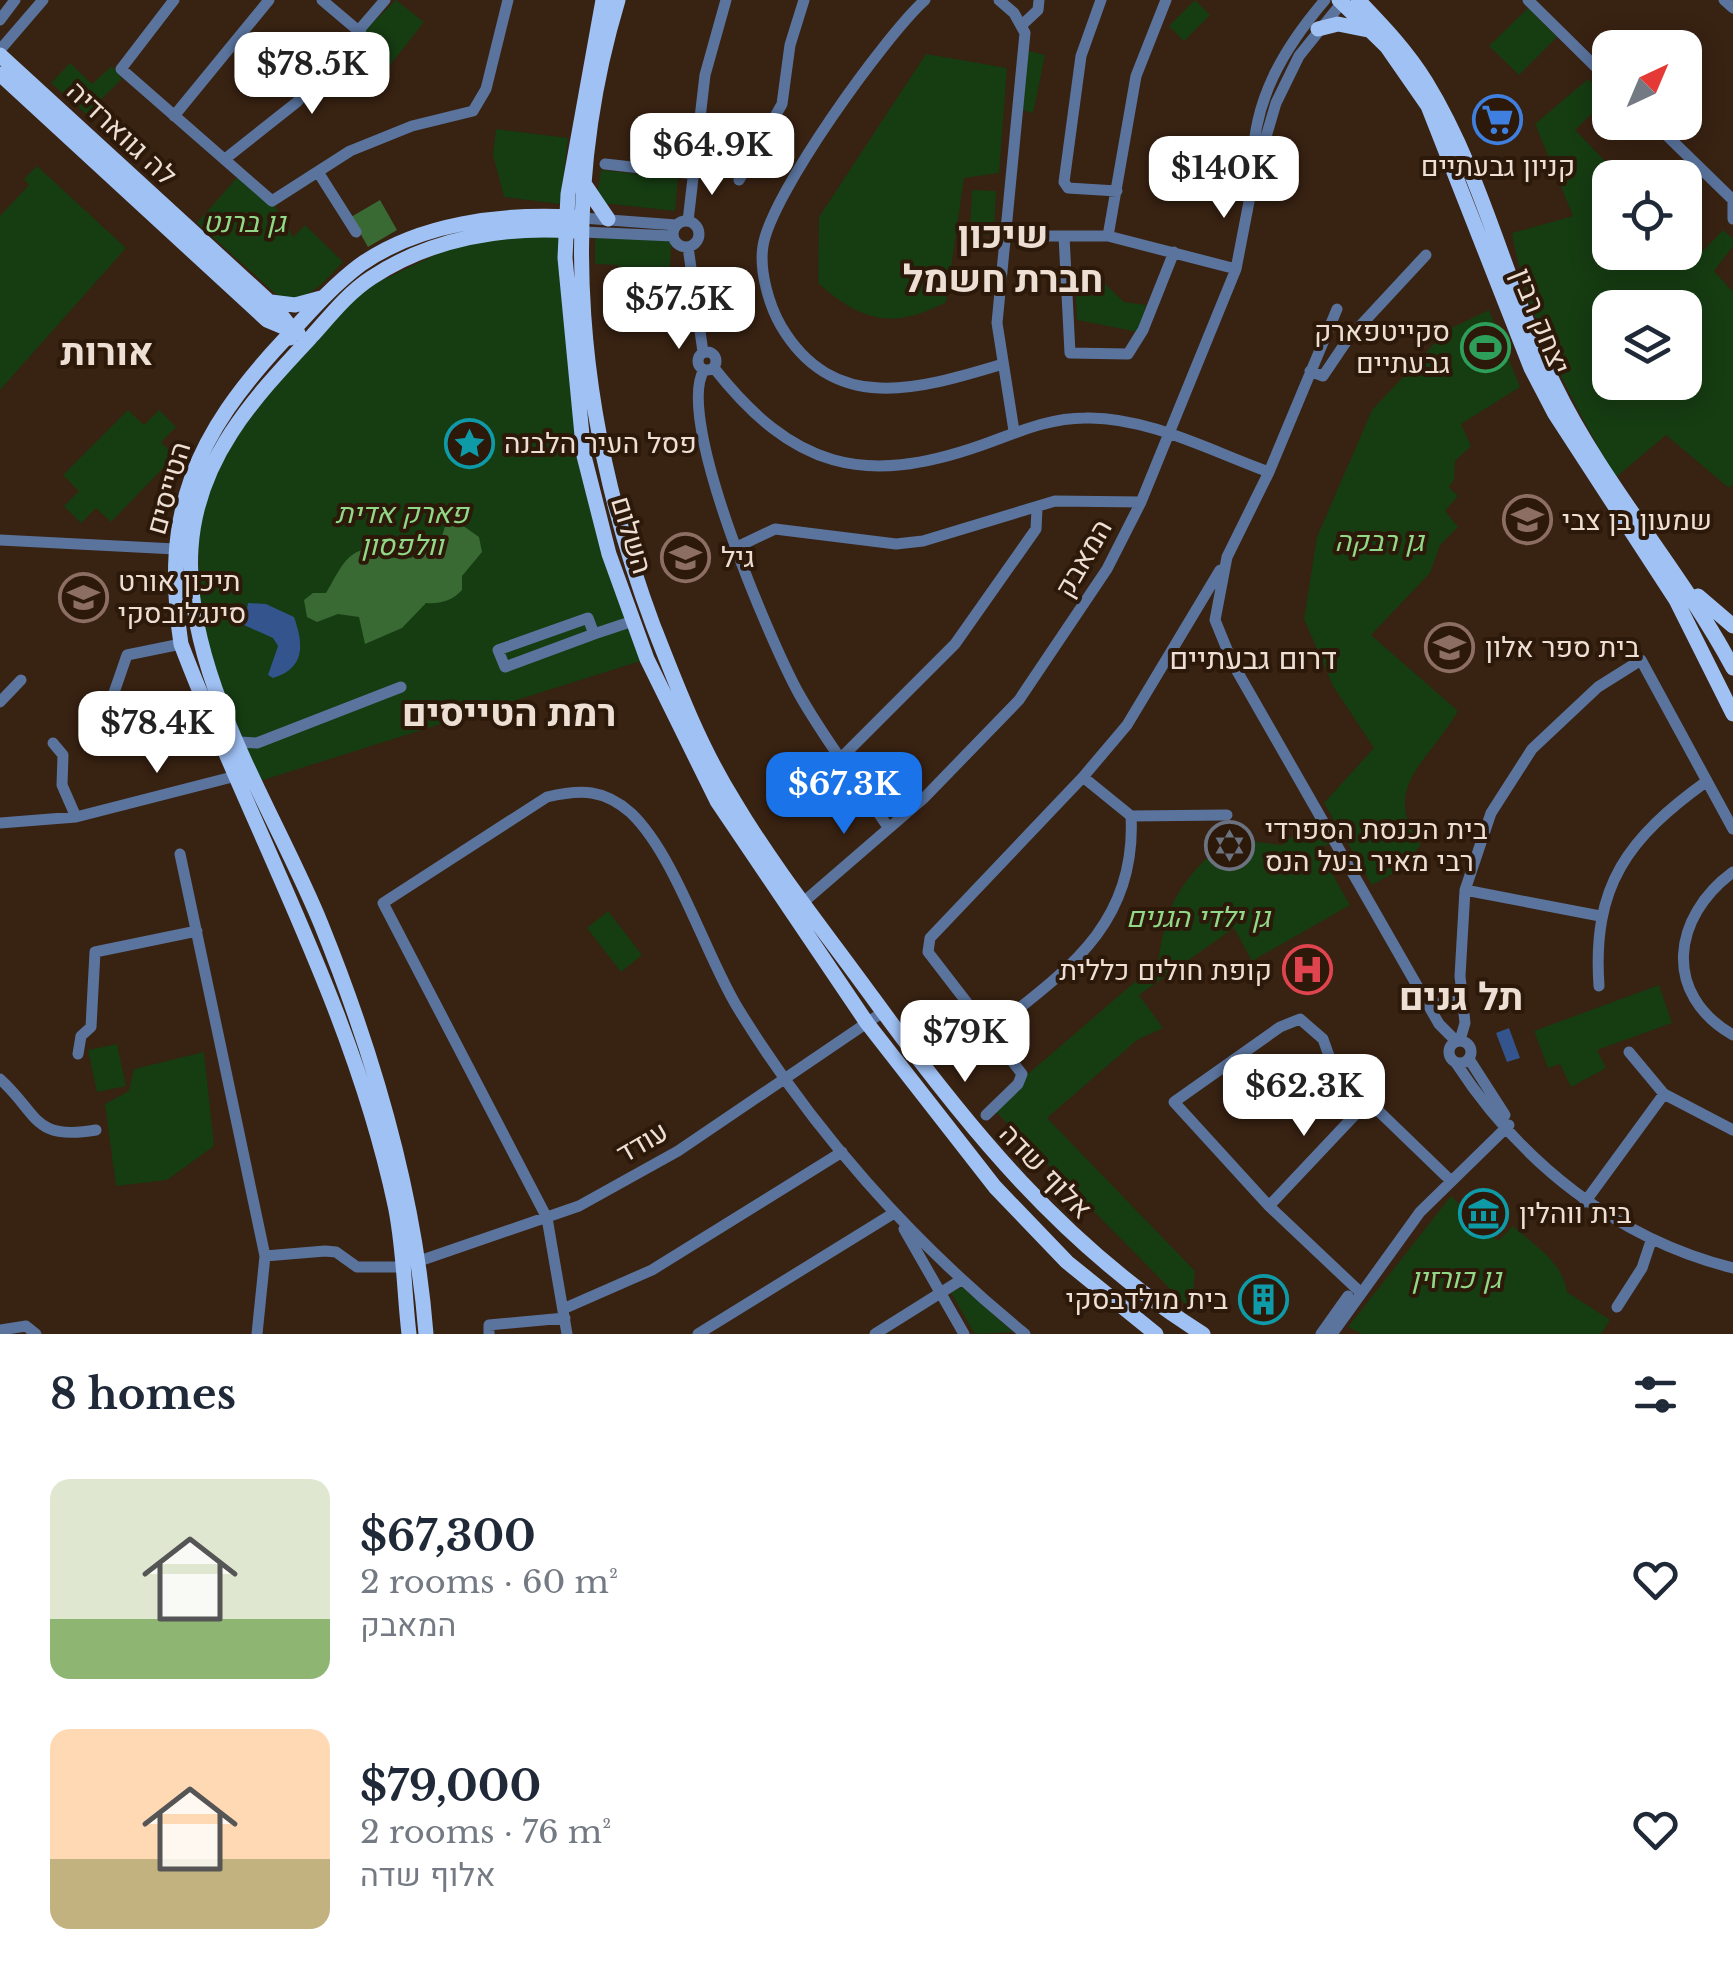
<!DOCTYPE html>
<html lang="en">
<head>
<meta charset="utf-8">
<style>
  body { margin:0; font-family:"Libre Baskerville",Heebo,serif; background:#f2f2f3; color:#1f2937; height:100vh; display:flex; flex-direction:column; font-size:38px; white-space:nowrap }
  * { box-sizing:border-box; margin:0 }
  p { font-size:32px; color:#747a83 }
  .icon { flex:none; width:55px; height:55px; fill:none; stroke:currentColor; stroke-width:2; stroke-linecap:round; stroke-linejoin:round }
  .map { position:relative; height:1334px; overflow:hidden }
  .drawer { display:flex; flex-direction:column; background:#fff; flex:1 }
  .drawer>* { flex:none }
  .needle { width:65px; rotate:44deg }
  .fabs { position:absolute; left:1592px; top:30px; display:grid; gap:20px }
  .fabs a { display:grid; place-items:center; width:110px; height:110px; border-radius:20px; background:#fff; box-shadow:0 5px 25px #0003; font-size:50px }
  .price { position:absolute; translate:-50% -85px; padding:0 22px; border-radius:20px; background:#fff; color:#222; font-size:32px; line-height:65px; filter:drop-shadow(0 2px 5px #0008) }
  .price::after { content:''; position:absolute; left:50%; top:60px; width:30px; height:22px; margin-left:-15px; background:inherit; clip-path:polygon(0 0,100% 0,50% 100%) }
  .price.current { background:#1a73e8; color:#fff }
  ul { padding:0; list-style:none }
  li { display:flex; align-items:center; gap:30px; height:250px; padding:0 50px }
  li span { display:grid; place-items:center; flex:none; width:280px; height:200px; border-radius:20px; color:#555 }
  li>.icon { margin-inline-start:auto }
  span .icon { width:120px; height:120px; fill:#fffc; stroke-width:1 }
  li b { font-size:42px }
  h2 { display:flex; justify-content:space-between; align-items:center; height:120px; padding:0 50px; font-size:42px }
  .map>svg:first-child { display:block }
</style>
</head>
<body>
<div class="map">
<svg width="1733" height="1334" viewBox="0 0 1733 1334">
  <rect width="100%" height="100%" fill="#382212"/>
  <path fill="#163c12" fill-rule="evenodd" d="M 396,0 L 424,22 L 380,78 L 345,50 Z
    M 1195,0 L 1210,15 L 1184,41 L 1169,26 Z
    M 1528,8 L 1557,37 L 1519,75 L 1489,46 Z
    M 1024,50 L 1045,55 L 1033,113 L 1019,109 Z
    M 926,54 L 1007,68 L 999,173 L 964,178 L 946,302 C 893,330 862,322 818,283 L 819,217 Z
    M 70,63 L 92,84 L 112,66 L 122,79 L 86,114 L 51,83 Z
    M 1588,79 L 1607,99 L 1575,130 L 1621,177 L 1610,178 L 1610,252 L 1685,252 L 1685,243 L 1698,256 L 1723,230 L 1733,239 L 1733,246 L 1714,271 L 1733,292 L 1733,484 L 1729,488 L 1666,435 L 1615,478 C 1573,400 1527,322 1512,233 L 1573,216 L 1535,124 ZM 1610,308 L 1685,308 L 1685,382 L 1610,382 Z
    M 496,129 L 568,138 L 560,204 L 504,197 L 493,155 Z
    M 37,166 L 126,248 L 0,390 L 0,216 L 29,185 L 24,179 Z
    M 601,170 L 678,178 L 675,211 L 602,203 L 597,196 Z
    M 241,173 L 272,201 L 293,237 L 305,225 L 343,262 C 325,280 305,308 277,295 L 197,223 Z
    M 972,190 L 996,191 L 994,235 L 970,234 Z
    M 564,230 L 584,457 L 647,659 L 260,781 L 202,640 L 197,525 L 217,466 L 240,419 L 364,289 L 479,234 Z
    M 595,238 L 671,240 L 670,283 L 618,282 L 618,265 L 595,264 Z
    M 1075,279 L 1101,280 L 1124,302 L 1146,305 L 1138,332 L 1077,320 Z
    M 1489,310 L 1520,387 L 1461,424 L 1471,446 L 1455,461 L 1454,480 L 1449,487 L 1458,496 L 1445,511 L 1458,527 L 1440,545 L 1430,573 L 1371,635 L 1458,711 C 1429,762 1379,787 1421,845 L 1401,869 L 1372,885 L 1324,803 L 1374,748 L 1333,686 L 1304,619 L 1317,537 L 1372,410 L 1447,330 Z
    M 128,410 L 144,425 L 159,410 L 176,427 L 161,442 L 175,456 L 111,522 L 96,508 L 81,523 L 64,506 L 79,491 L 63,475 Z
    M 1318,815 L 1336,841 L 1318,849 L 1350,905 L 1252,961 L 1234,928 L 1139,995 L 1163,1028 L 1137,1040 L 1047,1118 L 1195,1271 L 1193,1298 L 1188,1307 L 996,1112 L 1028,1074 L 1158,962 C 1167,905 1176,887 1218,847 L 1233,861 L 1252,841 L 1282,845 Z
    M 608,911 L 642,955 L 621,972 L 587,928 Z
    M 1659,985 L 1672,1023 L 1597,1050 L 1606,1068 L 1571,1087 L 1560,1064 L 1548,1068 L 1534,1031 Z
    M 117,1044 L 126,1086 L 97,1092 L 88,1050 Z
    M 204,1052 L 214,1146 L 167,1180 L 116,1186 L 105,1104 L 129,1091 L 134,1069 Z
    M 1451,1196 L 1498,1241 L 1513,1226 C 1535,1246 1562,1261 1567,1292 L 1610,1320 L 1601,1334 L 1362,1334 L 1348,1327 Z
    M 962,1287 L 1013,1332 L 975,1334 L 951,1293 Z"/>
  <path fill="#396a33" d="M 380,200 L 397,230 L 368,247 L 351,217 Z
    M 455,520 L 479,537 L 482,552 L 462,576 L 462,590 C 452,601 440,604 426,603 L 402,628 L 365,644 L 359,617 L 338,614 L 317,622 L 307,617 L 304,600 L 313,593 L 326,593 C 340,570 347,546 377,549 L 382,558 L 411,558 L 439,546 L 446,523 Z"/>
  <path fill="#33548c" d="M 248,603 L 266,604 L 294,617 C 304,645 305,668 273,678 L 268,675 L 278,646 L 273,638 L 244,625 Z
    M 1509,1028 L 1520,1058 L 1507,1062 L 1496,1033 Z"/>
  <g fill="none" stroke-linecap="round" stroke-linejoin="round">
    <path stroke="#5a749e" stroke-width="11" d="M 174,0 L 121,69 L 272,201 L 350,151 L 412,126 L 473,111 L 486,89 L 508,0
      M 322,0 L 361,33
      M 925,0 C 885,36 771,194 763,246 C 759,271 769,305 781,326 C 834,416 920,389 1003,364
      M 999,0 L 1014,13 L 1025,33 L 997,323 L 1014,431
      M 1101,0 L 1081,56 L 1064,182 L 1068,188 L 1117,191
      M 1528,0 L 1610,81
      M 1724,0 L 1733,8
      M 0,20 L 15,0
      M 1023,24 L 1038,10 L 1039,0
      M 0,50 L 43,0
      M 174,116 L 269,0
      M 1653,122 L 1733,200
      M 225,159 L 297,102 L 385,0
      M 605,164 L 694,174
      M 1253,167 C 1252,101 1284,48 1325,0
      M 318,172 L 356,232
      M 739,180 L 782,104 L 790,45 L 804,0
      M 1733,201 L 1733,219
      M 583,218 L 676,225
      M673 234a13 13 0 1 1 26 0a13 13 0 1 1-26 0Z
      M 688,221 L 705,75 L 726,0
      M 583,232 L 673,236
      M 1004,236 L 1108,236 L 1236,269
      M 1064,236 L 1070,353 L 1128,354 L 1143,330 L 1174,252
      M 1108,236 L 1136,76 L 1166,0
      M 688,247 L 703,352
      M 1337,309 L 1269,472 L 1227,557 L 1215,620 L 1233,664 L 1439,1024 L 1456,1041
      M698 361a9 9 0 1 1 18 0a9 9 0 1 1-18 0Z
      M 714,368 C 793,468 863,487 982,445 C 1016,433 1048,418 1085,418 C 1146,416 1213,452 1269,472
      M 704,370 C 674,418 771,643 799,694 C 825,740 858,783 888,827
      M 1310,371 L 1323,376 L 1348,339 L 1426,255
      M 0,540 L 175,549
      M 737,547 L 775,529 L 896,544 L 923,541 L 1055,501 L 1141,502
      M 594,634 L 505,667 L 498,650 L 588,618 L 594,634 L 633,621
      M 0,702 L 21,680
      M 109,707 L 127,655 L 181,644
      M 240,742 L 257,743 L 401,687
      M 53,743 L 63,755 L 62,785 L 76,817
      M 841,758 L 955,644 L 1036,529 L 1037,509
      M 1131,816 L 1227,815
      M 0,823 L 76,817 L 240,775
      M 180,854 L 265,1256 L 257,1334
      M 1733,872 C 1672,917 1662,994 1733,1035
      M 1465,890 L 1600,916
      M 800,905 L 925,797 L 1019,700 L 1107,569 L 1141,502 L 1236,269 L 1253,181 L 1276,103 L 1299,56 L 1344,0
      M 1599,986 C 1592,885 1628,838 1707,781
      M 1424,999 L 1438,1004 L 1452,1000 L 1461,986
      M 989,1032 C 1065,972 1137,925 1131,816 L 1083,777
      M 1460,1040 L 1465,1023 L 1460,976 L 1465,890 L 1491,813 L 1532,749 L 1598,687 L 1641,660 L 1733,829
      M1449 1052a11 11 0 1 1 22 0a11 11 0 1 1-22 0Z
      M 1629,1052 L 1664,1094 L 1733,1130
      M 78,1054 L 81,1036 L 91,1027 L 95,952 L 197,931
      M 1469,1059 L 1505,1115
      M 1456,1063 C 1521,1163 1617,1239 1733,1268
      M 0,1079 C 39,1114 32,1141 96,1130
      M 986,1115 L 1018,1084 L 1022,1074 L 928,952 L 930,938 L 1083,777 L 1127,725 L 1220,570
      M 1585,1202 L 1664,1094
      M 1269,1206 L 1368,1101
      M 904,1229 L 964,1334
      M 265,1256 L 325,1251 L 336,1252 L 357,1267 L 402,1267 L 579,1206 L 678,1151 L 883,1012
      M 1359,1291 L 1269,1206 L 1174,1102 L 1280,1027 L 1300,1019 L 1323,1039 L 1333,1067 L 1450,1180
      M 1617,1307 L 1642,1268 L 1651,1241
      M 563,1309 L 652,1270 L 842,1152
      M 0,1330 L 26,1326 L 36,1334
      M 489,1334 L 489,1325 L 565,1318
      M 567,1334 L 547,1218 L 383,903 L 547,797 C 581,789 604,789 631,813 C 675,855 704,951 736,1005 C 812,1130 912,1242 1025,1334
      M 698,1334 L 894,1213
      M 875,1334 L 961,1280
      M 1321,1334 L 1348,1296
      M 1332,1334 L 1420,1212 L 1509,1125"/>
    <path stroke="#a0c1f4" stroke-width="15" d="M 603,0 L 568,194 L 565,258 L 584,456 L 609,554 L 647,659 L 717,801 L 867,1023 L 995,1187 L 1067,1262 L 1156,1334
      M 618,0 C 555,209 578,424 653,625 C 676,684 700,747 734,801 C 775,870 826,933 873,998 C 967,1127 1065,1248 1203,1334
      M 1339,0 L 1387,47 L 1428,106 L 1531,368 L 1555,414 L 1676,600 L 1733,714
      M 1358,0 C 1383,26 1407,51 1426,82 C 1483,175 1506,286 1554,384 C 1603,485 1680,569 1733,668
      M 1318,29 L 1338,24 L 1368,30
      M 0,55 L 275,307 L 289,325 L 290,338
      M 0,74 L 267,320 L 298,333
      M 585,185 L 608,219
      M 271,302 L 295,305 L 321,298
      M 1698,596 L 1733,626
      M 409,1334 C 404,1292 404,1247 395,1205 C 353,1007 252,831 181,644 C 161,512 195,435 284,340 C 308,314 332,286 360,265 C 419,223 503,213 573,217
      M 426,1334 C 415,1193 374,1055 321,924 C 275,811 183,674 191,548 C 197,458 254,398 312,336 C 330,316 348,293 371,278 C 431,238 504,226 574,231"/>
  </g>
  <defs>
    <symbol id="supermarket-ring" viewBox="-11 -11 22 22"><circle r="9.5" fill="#2d1909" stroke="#3f7fe0" stroke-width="1.5"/><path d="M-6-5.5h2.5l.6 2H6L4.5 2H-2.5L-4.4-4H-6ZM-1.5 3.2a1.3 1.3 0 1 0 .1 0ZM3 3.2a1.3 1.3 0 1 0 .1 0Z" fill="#3f7fe0"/></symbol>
    <symbol id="stadium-ring" viewBox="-11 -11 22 22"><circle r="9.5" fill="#2d1909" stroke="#2e9e5b" stroke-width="1.5"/><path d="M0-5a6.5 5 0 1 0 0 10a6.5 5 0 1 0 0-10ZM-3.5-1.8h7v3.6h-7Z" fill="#2e9e5b"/></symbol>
    <symbol id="sight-ring" viewBox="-11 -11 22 22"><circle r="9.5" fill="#2d1909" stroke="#0f9aa8" stroke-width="1.5"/><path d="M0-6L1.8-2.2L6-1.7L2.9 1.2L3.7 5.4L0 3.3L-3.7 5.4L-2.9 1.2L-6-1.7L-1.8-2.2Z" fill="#0f9aa8"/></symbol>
    <symbol id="school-ring" viewBox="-11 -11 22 22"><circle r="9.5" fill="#2d1909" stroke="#8d6e63" stroke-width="1.5"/><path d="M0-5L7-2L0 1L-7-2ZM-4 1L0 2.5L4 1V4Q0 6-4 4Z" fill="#8d6e63"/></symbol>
    <symbol id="synagogue-ring" viewBox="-11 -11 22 22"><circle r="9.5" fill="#2d1909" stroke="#6b7280" stroke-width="1.5"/><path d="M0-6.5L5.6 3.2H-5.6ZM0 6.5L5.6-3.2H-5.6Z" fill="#6b7280"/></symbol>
    <symbol id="hospital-ring" viewBox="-11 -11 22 22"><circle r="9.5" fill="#2d1909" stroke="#e0444e" stroke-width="1.5"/><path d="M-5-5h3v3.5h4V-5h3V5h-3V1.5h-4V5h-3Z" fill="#e0444e"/></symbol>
    <symbol id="museum-ring" viewBox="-11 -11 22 22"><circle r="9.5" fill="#2d1909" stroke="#0f9aa8" stroke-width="1.5"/><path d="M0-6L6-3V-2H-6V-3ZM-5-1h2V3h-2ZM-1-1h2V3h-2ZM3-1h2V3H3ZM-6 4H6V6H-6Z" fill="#0f9aa8"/></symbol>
    <symbol id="building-ring" viewBox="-11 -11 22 22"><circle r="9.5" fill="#2d1909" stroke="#0f9aa8" stroke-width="1.5"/><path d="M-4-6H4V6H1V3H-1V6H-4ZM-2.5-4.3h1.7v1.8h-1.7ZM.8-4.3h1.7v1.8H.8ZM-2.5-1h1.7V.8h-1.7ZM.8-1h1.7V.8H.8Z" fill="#0f9aa8"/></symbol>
  </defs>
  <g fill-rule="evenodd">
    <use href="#supermarket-ring" x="1470" y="92" width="55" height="55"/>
    <use href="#stadium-ring" x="1458" y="320" width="55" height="55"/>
    <use href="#sight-ring" x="442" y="416" width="55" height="55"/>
    <use href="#school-ring" x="1500" y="492" width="55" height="55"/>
    <use href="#school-ring" x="658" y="530" width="55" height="55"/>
    <use href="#school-ring" x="56" y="570" width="55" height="55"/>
    <use href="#school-ring" x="1422" y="620" width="55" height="55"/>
    <use href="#synagogue-ring" x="1202" y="818" width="55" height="55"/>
    <use href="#hospital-ring" x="1280" y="942" width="55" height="55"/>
    <use href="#museum-ring" x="1456" y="1186" width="55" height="55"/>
    <use href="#building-ring" x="1236" y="1272" width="55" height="55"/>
  </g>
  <g text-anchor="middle" stroke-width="8" stroke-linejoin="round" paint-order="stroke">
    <g font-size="28" fill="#eedfd5" stroke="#2d1909">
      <text transform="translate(122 133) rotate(43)" y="10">לה גווארדיה</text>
      <text transform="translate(1541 321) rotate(68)" y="10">יצחק רבין</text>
      <text transform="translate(168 488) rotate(-74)" y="10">הטייסים</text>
      <text transform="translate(632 535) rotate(73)" y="10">השלום</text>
      <text transform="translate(1083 558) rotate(-60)" y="10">המאבק</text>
      <text transform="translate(642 1142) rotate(-30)" y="10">עודד</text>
      <text transform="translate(1046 1171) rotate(46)" y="10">אלוף שדה</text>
    </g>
    <g font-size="28" fill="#eedfd5" stroke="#2d1909" text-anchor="start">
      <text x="1498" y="176" text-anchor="middle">קניון גבעתיים</text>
      <text x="1450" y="341" text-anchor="end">סקייטפארק<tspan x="1450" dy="32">גבעתיים</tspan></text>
      <text x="504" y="453">פסל העיר הלבנה</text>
      <text x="1562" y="530">שמעון בן צבי</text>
      <text x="721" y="567">גיל</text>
      <text x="118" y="591">תיכון אורט<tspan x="118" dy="32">סינגלובסקי</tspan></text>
      <text x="1485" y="657">בית ספר אלון</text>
      <text x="1265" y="839">בית הכנסת הספרדי<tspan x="1265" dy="32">רבי מאיר בעל הנס</tspan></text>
      <text x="1272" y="980" text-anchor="end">קופת חולים כללית</text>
      <text x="1519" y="1223">בית ווהלין</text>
      <text x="1228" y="1309" text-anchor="end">בית מולדבסקי</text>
    </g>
    <g font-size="28" font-style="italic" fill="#91d888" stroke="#2d1909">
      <text x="244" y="232">גן ברנט</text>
      <text x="402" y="523">פארק אדית<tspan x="402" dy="32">וולפסון</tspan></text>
      <text x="1379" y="551">גן רבקה</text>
      <text x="1198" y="927">גן ילדי הגנים</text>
      <text x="1456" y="1288">גן כורזין</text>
    </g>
    <g font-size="30" fill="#eedfd5" stroke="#2d1909">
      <text x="1253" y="669">דרום גבעתיים</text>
    </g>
    <g font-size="38" font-weight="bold" fill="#eedfd5" stroke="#2d1909">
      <text x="1003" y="248">שיכון<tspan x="1003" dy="44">חברת חשמל</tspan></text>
      <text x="107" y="365">אורות</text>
      <text x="509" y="726">רמת הטייסים</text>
      <text x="1461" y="1010">תל גנים</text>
    </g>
  </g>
</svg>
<div class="fabs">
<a><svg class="needle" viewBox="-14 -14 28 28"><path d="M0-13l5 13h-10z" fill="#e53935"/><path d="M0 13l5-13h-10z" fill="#747a83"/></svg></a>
<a><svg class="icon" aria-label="locate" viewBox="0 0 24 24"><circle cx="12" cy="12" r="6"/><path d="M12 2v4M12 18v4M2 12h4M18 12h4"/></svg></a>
<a><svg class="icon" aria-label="layers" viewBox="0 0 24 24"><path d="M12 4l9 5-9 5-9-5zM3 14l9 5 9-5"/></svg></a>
</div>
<b class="price" style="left:312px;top:117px">$78.5K</b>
<b class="price" style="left:712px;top:198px">$64.9K</b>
<b class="price" style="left:1224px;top:221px">$140K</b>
<b class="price" style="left:679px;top:352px">$57.5K</b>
<b class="price" style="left:157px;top:776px">$78.4K</b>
<b class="price current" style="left:844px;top:837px">$67.3K</b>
<b class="price" style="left:965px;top:1085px">$79K</b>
<b class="price" style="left:1304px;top:1139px">$62.3K</b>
</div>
<section class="drawer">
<h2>8 homes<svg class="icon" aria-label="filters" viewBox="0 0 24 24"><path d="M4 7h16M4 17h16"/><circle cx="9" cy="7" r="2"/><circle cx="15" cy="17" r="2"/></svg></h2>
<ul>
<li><span style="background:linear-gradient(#dfe7d0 70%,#8fb573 0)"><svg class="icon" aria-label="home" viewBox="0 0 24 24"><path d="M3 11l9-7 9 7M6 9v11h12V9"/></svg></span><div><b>$67,300</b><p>2 rooms · 60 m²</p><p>המאבק</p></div><svg class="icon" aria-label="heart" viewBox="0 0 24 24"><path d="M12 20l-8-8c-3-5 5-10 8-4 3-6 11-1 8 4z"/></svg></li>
<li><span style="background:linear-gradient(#ffd9b3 65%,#c2b280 0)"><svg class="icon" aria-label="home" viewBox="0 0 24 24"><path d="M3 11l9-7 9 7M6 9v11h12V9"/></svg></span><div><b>$79,000</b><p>2 rooms · 76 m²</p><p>אלוף שדה</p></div><svg class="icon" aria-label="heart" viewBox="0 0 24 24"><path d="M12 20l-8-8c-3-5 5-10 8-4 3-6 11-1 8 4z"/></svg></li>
</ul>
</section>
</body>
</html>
